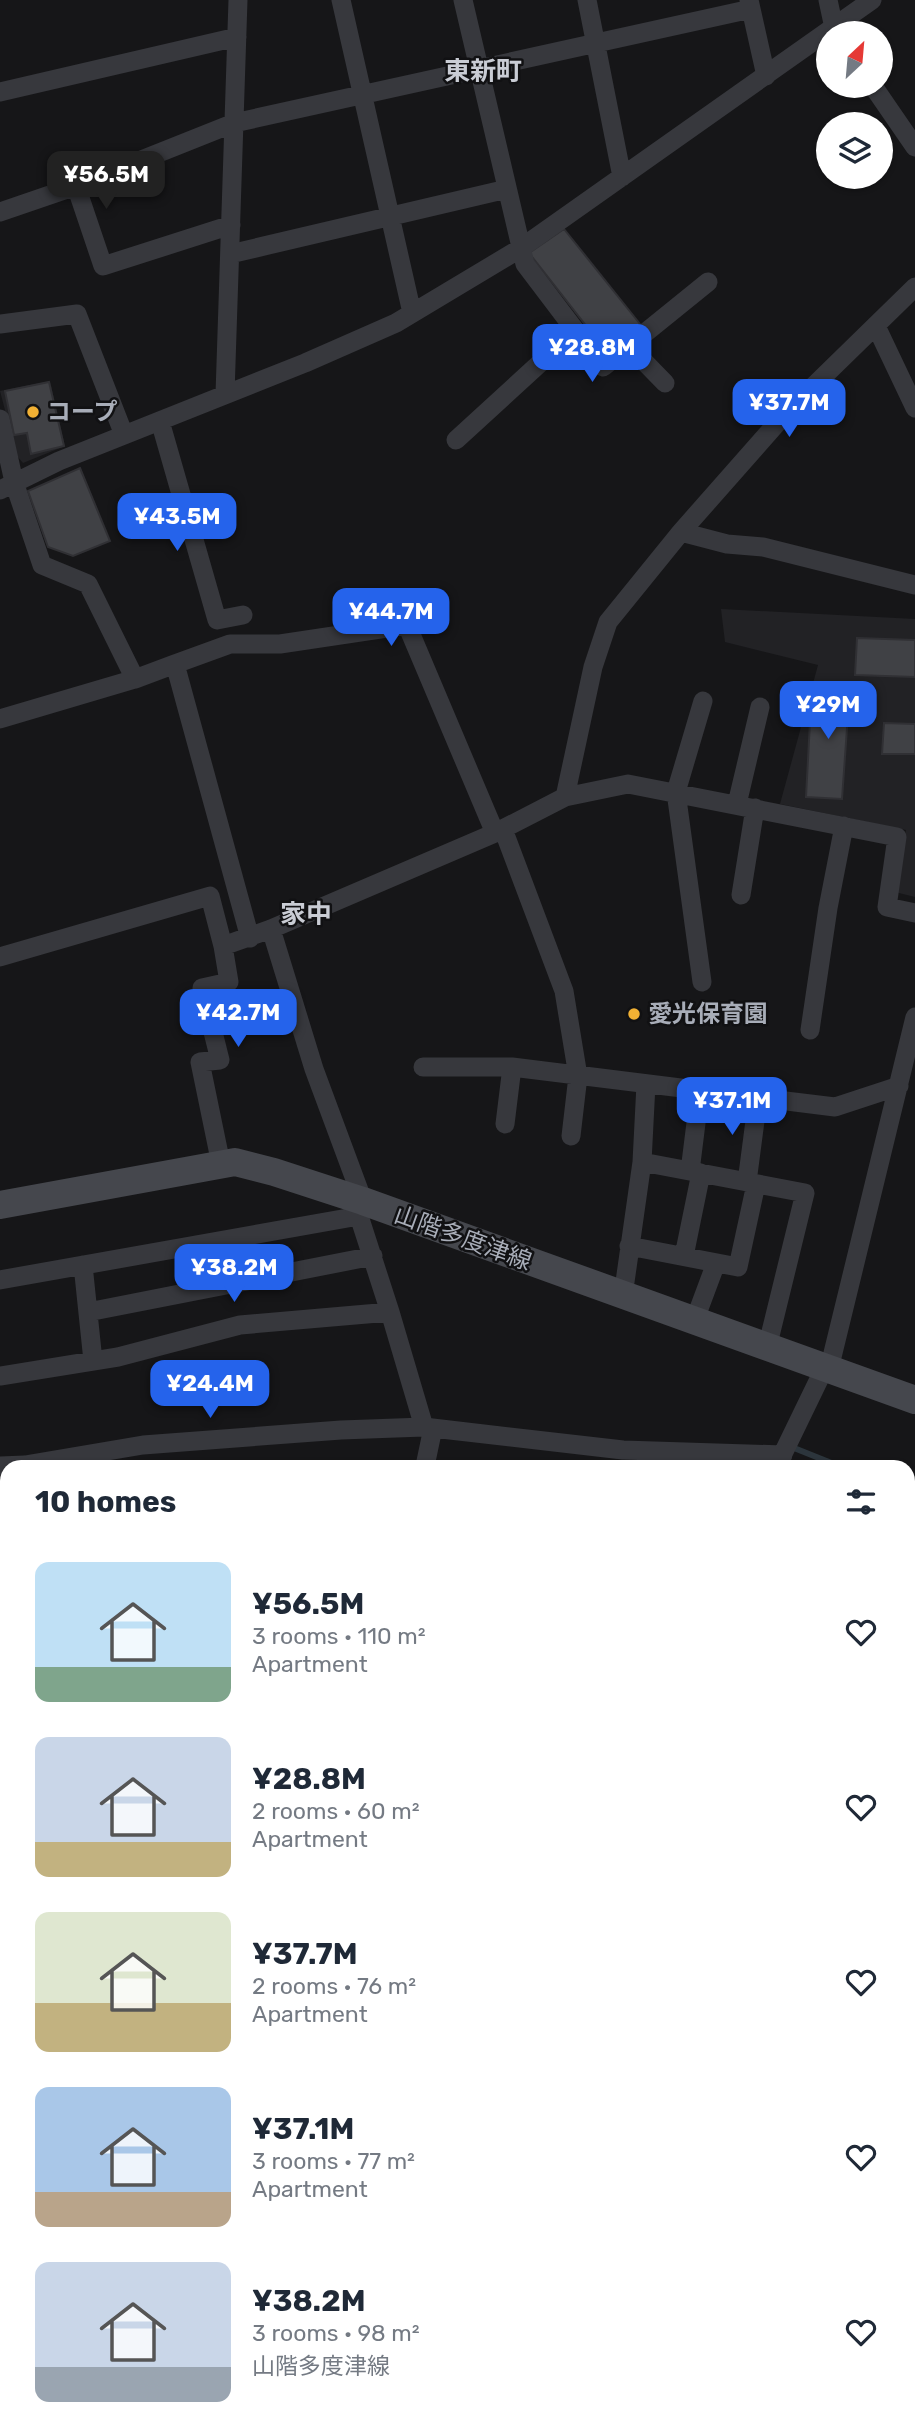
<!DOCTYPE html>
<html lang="en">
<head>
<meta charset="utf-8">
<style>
  body { margin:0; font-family:Rubik,"Noto Sans JP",sans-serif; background:#f6f6f7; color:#1f2937; height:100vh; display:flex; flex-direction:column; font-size:26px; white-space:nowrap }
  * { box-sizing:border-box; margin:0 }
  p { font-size:23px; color:#747a83 }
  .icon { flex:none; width:38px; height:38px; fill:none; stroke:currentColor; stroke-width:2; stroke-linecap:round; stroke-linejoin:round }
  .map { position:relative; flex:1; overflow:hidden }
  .details { position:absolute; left:0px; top:1460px; width:915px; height:975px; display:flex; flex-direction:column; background:#fff; border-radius:21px 21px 0 0; box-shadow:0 2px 5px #0004 }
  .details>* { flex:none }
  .needle { width:46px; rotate:26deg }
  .buttons { position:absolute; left:816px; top:21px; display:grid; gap:14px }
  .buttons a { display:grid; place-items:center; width:77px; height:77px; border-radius:50%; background:#fff; box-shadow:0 2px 5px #0004; font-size:35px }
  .price { position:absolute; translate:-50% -60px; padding:0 16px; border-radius:14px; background:#2563eb; color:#fff; font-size:23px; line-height:46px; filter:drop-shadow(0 2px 4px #0008) }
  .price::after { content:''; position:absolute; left:50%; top:42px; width:21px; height:16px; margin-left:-10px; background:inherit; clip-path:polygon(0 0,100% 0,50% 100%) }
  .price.selected { background:#222; color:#fff }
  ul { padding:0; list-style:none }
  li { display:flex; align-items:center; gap:21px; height:175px; padding:0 35px }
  li span { display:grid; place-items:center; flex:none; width:196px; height:140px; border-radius:14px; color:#555 }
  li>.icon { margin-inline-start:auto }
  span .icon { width:84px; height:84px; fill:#fffc; stroke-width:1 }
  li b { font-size:30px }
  h2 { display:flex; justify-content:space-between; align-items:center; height:84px; padding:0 35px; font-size:30px }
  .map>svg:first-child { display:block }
</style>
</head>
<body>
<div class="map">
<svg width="915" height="2434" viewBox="0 0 915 2434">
  <rect width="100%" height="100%" fill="#161618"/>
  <path fill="#222225" d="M 50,381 L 65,446 L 23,463 L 17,456 L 0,391 Z
    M 721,609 L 915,619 L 915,897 L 895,892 L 906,830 L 780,804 L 818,665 L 725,642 Z
    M 0,1533 L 7,1533 L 7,2109 L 0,2101 Z
    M 0,2264 L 7,2275 L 7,2348 L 0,2349 Z"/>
  <path fill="#1e261f" d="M 7,1622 L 7,1768 L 0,1760 L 0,1630 Z
    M 915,1960 L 915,2011 L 908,2016 L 908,1964 Z
    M 369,2427 L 412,2427 L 404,2434 L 375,2434 Z"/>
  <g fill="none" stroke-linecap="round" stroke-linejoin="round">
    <path stroke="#2c353c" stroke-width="6" d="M 794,1448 L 839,1466
      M 908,1492 L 915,1495
      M 0,1525 L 7,1525"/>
  </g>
  <path fill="#404145" stroke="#303034" stroke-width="2" d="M 564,229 L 640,324 L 606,351 L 529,253 Z
    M 49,382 L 64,446 L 31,454 L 27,433 L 14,435 L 5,391 Z
    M 80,468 L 110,541 L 73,556 L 48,547 L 28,491 Z
    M 857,638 L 915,640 L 915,677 L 855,675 Z
    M 812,684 L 850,686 L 842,799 L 806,797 Z
    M 884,723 L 915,724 L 915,754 L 882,754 Z
    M 0,1563 L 7,1566 L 7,1598 L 2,1613 L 0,1612 Z
    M 0,1898 L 7,1905 L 7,1966 L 0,1959 Z
    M 0,2196 L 7,2204 L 0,2211 Z
    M 915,2322 L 915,2433 L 879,2434 L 873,2427 L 908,2427 L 908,2328 Z
    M 0,2395 L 7,2395 L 7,2418 L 2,2418 L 0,2413 Z
    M 0,2420 L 7,2420 L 10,2434 L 0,2434 Z
    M 75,2427 L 75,2434 L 58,2434 L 58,2431 Z
    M 79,2427 L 88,2427 L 88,2434 L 101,2434 L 80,2434 Z
    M 114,2427 L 126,2427 L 124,2429 L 128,2434 L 114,2434 Z
    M 137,2427 L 170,2427 L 169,2434 L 136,2434 Z
    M 303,2427 L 336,2427 L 342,2434 L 309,2434 Z
    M 571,2427 L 605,2427 L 597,2434 L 563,2434 Z
    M 640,2427 L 673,2427 L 665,2434 L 632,2434 Z"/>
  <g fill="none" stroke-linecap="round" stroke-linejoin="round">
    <path stroke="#37383d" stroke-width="19" d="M 341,0 L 412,313
      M 463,0 L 525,264 L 603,367 L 708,282
      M 587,0 L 622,177
      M 749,0 L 766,76
      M 828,0 L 834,28 L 838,33
      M 873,86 L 915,147
      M 0,92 L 237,37
      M 76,186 L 234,123 L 751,9
      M 0,212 L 76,186 L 103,266 L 231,225
      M 230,254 L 507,189
      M 0,324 L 77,314 L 124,435
      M 876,326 L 915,408
      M 629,346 L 665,383
      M 225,394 L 238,0
      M 0,419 L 14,482 L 42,565 L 88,584 L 135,679 L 175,664 L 250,938
      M 160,421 L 217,620 L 243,615
      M 456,440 L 575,331
      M 0,490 L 59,461 L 305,363 L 396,323 L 521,248 L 872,0
      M 681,532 L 727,544 L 763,547 L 915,585
      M 175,664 L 230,644 L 280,644 L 407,625 L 495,833
      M 0,719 L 135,679
      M 565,797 L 593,667 L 608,622 L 681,532 L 785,414 L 915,287
      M 737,804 L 760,707
      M 503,829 L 564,991 L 578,1076 L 571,1136
      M 741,895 L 755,808
      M 271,929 L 314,1069 L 363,1201 L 359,1216 L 390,1312 L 424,1427 L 623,1450 L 783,1455
      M 0,957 L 210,896 L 223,946 L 271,929 L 495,833 L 565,797 L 628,784 L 897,837 L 887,907 L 915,913
      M 702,982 L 676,792 L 703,701
      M 810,1030 L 828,908 L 844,826
      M 423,1067 L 512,1067 L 835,1107 L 899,1086
      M 505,1124 L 512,1067
      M 642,1162 L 805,1193 L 767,1348
      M 221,1164 L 200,1062 L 220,1060 L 202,988 L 229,982 L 223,946
      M 690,1171 L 700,1091
      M 747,1182 L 758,1098
      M 629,1246 L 738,1267 L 756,1184
      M 684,1256 L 701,1173
      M 83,1265 L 93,1361
      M 0,1280 L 359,1216
      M 623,1296 L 642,1162 L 646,1084
      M 88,1312 L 373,1256
      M 694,1322 L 716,1263
      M 0,1376 L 118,1357 L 240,1325 L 390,1312
      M 0,1466 L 25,1465 L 143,1445 L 341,1430 L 424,1427
      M 425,1466 L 433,1428
      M 777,1466 L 824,1369 L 832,1357 L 915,1017
      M 908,1611 L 915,1614
      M 908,1771 L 915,1775
      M 908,1872 L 915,1876
      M 44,2434 L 55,2427"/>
    <path stroke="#45474d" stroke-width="28" d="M 0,1205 L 235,1162 L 274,1172 L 363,1201 L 915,1400
      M 908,1948 L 915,1944
      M 0,2127 L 7,2136
      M 214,2434 L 223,2427"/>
    <path stroke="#4a4c52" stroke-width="5" stroke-dasharray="9 7" stroke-linecap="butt" d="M 908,2134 L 915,2129
      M 908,2171 L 915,2165
      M 908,2192 L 915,2186
      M 908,2241 L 915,2235
      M 908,2296 L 915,2291
      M 517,2434 L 525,2427
      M 535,2434 L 544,2427
      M 553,2434 L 561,2427
      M 605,2434 L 614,2427
      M 622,2434 L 630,2427
      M 685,2434 L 694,2427
      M 739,2434 L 747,2427"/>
  </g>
  <g fill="#f2b134" stroke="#111113" stroke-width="2.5">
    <circle cx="33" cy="412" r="7"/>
    <circle cx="634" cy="1014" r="7"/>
  </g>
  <g text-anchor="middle" stroke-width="5" stroke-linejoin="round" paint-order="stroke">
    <g font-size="24" font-weight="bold" fill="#a8adb8" stroke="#111113" text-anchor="start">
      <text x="47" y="420">コープ</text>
      <text x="648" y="1022">愛光保育園</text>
    </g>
    <g font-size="24" fill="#a8adb8" stroke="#111113">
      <text transform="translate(463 1238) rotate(20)" y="8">山階多度津線</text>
    </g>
    <g font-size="26" font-weight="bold" fill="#c9ccd4" stroke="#111113">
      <text x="483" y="80">東新町</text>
      <text x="306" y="923">家中</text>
    </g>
  </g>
</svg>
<div class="buttons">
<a><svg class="needle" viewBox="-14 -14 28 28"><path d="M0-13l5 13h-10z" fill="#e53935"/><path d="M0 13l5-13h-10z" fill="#747a83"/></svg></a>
<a><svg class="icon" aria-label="layers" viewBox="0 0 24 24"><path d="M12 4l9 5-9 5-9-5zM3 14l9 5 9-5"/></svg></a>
</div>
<b class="price selected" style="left:106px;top:211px">¥56.5M</b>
<b class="price" style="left:592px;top:384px">¥28.8M</b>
<b class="price" style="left:789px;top:439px">¥37.7M</b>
<b class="price" style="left:177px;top:553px">¥43.5M</b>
<b class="price" style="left:391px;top:648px">¥44.7M</b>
<b class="price" style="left:828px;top:741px">¥29M</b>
<b class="price" style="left:238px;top:1049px">¥42.7M</b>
<b class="price" style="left:732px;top:1137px">¥37.1M</b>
<b class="price" style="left:234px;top:1304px">¥38.2M</b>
<b class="price" style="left:210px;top:1420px">¥24.4M</b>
<section class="details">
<h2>10 homes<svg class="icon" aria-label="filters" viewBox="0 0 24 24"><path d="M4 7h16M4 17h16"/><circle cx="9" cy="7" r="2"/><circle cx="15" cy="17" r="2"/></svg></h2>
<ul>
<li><span style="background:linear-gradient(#bfe0f5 75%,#7fa58c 0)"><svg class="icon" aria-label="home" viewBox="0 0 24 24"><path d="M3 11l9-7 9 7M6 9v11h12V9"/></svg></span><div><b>¥56.5M</b><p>3 rooms · 110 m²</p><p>Apartment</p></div><svg class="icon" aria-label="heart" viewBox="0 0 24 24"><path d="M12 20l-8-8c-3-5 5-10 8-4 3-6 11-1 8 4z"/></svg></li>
<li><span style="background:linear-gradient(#c9d6e8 75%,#c2b280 0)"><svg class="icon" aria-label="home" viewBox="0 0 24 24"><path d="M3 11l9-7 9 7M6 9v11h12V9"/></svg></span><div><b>¥28.8M</b><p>2 rooms · 60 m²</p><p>Apartment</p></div><svg class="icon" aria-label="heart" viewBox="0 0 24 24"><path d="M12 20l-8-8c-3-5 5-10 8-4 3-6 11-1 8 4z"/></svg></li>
<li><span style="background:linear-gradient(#dfe7d0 65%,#c2b280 0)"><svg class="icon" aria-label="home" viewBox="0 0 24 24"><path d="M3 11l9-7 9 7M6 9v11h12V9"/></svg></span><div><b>¥37.7M</b><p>2 rooms · 76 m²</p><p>Apartment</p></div><svg class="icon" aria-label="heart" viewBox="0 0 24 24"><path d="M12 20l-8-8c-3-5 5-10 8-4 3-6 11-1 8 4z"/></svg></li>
<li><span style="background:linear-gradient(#a9c7e8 75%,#b9a48a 0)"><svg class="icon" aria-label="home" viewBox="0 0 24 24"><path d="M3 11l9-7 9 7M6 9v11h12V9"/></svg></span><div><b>¥37.1M</b><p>3 rooms · 77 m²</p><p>Apartment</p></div><svg class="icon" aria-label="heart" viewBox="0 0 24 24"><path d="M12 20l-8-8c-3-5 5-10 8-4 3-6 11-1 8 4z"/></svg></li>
<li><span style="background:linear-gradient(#c9d6e8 75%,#9aa5b1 0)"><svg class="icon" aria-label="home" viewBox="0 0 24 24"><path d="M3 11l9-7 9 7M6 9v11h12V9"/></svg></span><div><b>¥38.2M</b><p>3 rooms · 98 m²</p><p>山階多度津線</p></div><svg class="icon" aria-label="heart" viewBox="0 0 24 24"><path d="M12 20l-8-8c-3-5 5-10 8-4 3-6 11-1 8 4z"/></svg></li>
</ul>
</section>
</div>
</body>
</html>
